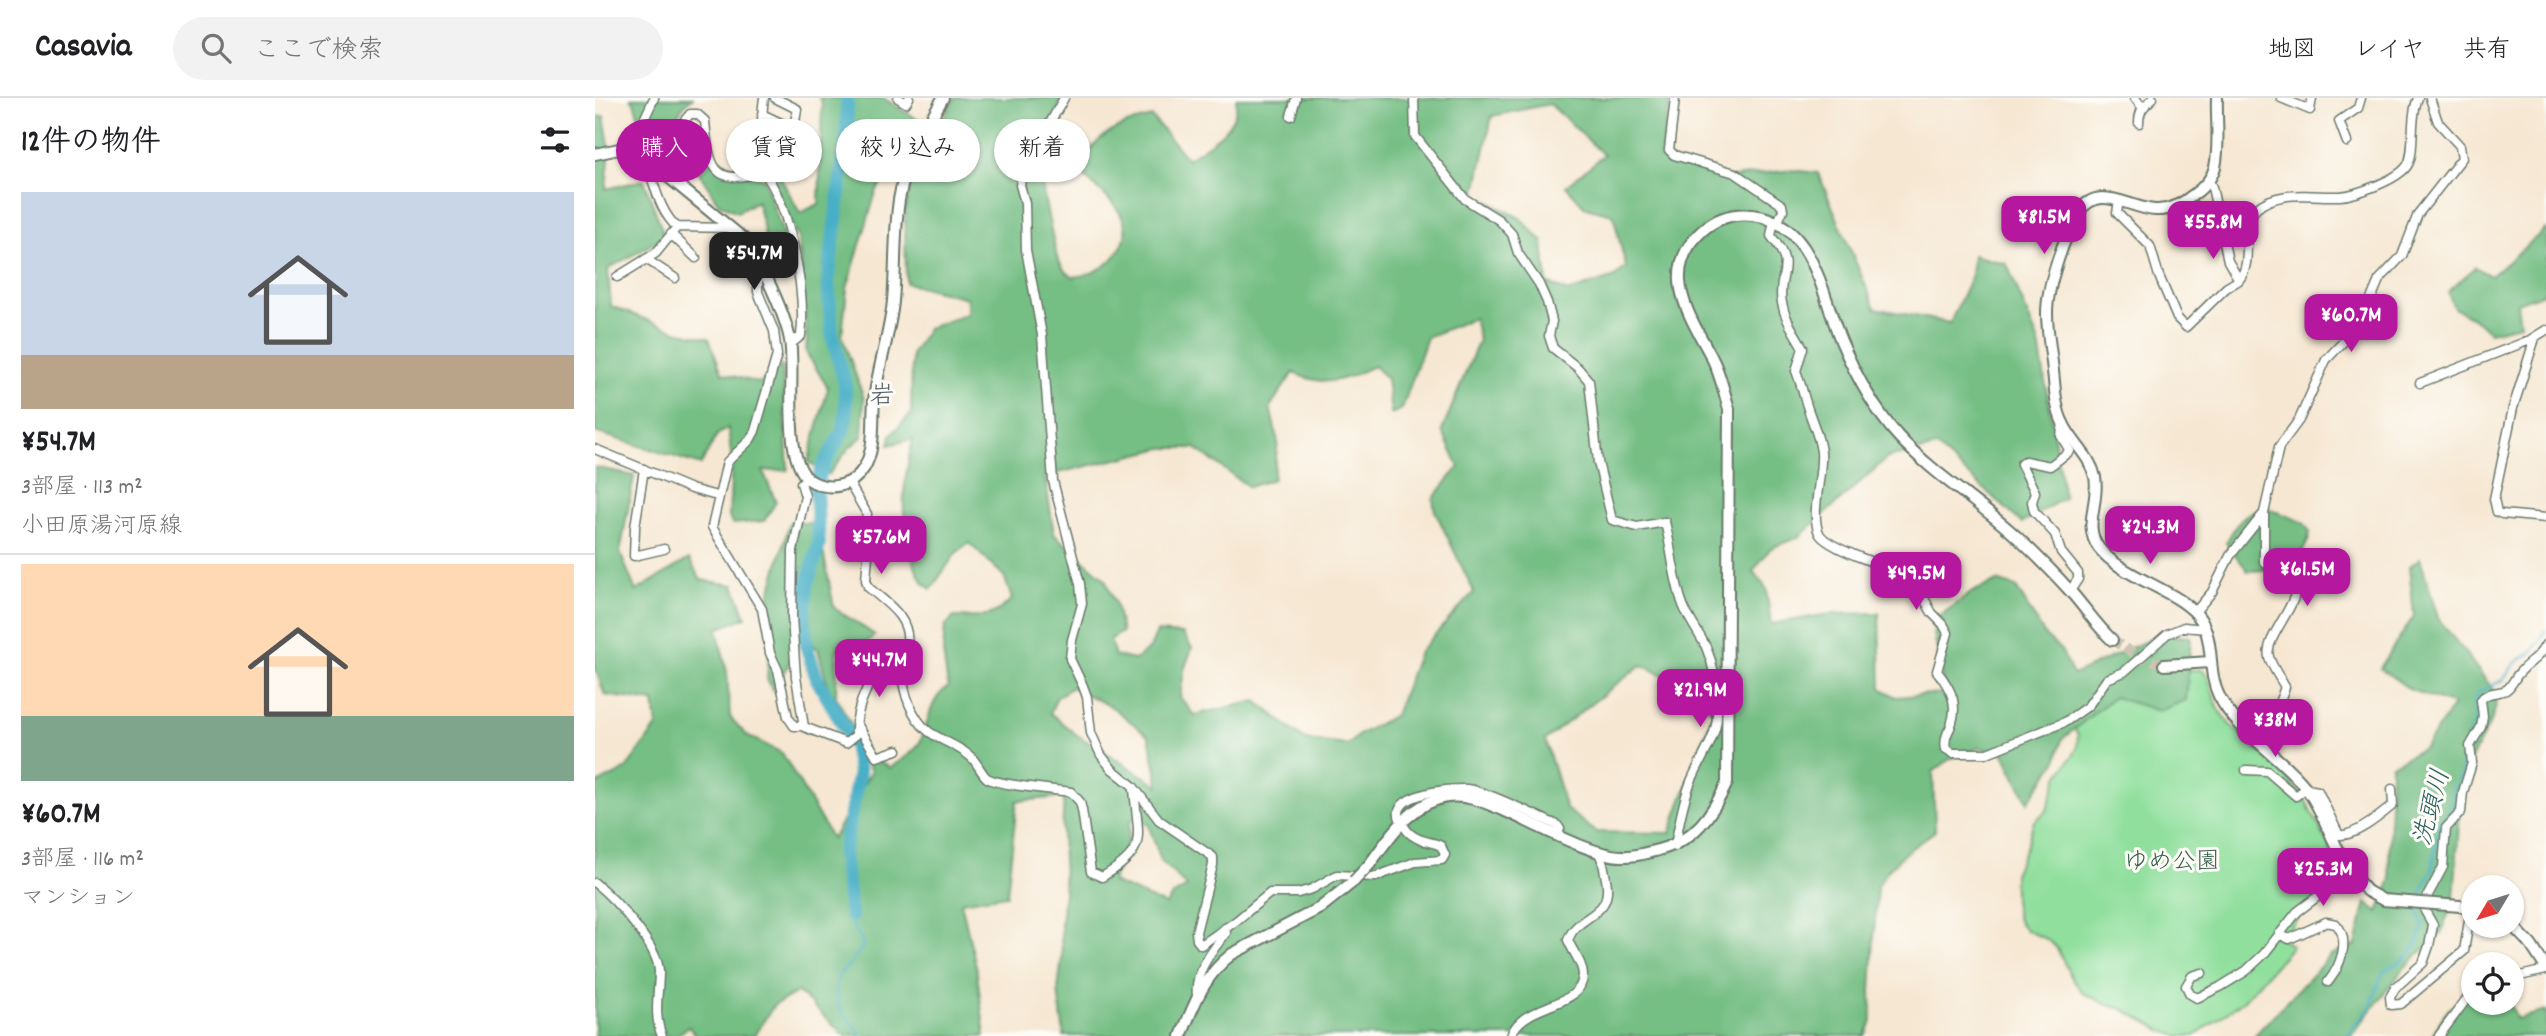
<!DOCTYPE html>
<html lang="ja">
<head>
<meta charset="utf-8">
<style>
  body { margin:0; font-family:Dekko,"Klee One",sans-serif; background:#f2f2f2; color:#202124; height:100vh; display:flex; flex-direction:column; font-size:26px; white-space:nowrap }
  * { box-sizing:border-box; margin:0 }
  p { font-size:23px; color:#757577 }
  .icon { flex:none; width:38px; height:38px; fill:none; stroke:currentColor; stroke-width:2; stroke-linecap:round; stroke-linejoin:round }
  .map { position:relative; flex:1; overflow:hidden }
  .sheet { display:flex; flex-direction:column; background:#fff; width:595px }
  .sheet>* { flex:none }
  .hud { position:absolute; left:21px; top:21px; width:665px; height:63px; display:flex; gap:14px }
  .needle { width:46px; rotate:232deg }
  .buttons { position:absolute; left:1866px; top:777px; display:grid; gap:14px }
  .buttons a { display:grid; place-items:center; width:63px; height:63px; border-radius:50%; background:#fff; box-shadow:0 2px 5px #0004; font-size:35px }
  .price { position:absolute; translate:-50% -60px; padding:0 16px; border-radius:14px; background:#b5179e; color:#fff; font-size:23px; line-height:46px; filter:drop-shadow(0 2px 4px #0008) }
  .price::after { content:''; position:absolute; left:50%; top:42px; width:21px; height:16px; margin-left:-10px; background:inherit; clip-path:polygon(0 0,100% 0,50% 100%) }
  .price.selected { background:#222; color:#fff }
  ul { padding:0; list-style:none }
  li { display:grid; align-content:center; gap:14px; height:371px; padding:0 21px }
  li+li { border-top:2px solid #e0e0e0 }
  li span { display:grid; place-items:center; height:217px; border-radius:0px; color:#555 }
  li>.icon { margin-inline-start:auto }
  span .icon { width:126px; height:126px; fill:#fffc; stroke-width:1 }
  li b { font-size:30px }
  h2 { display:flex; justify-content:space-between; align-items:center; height:84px; padding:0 21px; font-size:30px }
  .pill { padding:0 24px; border-radius:32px; background:#fff; box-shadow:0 2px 5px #0004; font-size:24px; line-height:63px }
  .pill.selected { background:#b5179e; color:#fff }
  header { display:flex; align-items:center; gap:42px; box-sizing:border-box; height:98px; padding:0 35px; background:#fff; border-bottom:2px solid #e0e0e0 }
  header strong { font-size:33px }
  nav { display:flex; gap:38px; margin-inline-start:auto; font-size:24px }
  .search { width:490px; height:63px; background:#f2f2f2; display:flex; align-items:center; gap:18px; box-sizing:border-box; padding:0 24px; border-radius:38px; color:#757577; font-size:26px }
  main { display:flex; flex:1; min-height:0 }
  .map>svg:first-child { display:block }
</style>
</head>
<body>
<header>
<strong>Casavia</strong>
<div class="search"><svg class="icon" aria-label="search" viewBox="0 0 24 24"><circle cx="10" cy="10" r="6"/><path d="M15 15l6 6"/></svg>ここで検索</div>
<nav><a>地図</a><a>レイヤ</a><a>共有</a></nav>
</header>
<main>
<section class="sheet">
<h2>12件の物件<svg class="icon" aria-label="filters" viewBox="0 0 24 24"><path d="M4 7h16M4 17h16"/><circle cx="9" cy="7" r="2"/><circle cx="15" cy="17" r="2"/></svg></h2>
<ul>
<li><span style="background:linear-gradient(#c9d6e8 75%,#b9a48a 0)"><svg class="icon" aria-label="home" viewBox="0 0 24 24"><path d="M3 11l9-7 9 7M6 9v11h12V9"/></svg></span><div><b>¥54.7M</b><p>3部屋 · 113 m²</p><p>小田原湯河原線</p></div></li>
<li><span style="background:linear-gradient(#ffd9b3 70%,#7fa58c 0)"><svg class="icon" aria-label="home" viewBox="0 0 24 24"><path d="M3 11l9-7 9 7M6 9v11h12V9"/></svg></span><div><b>¥60.7M</b><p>3部屋 · 116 m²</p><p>マンション</p></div></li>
</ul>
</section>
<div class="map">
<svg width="1951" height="938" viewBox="0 0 1951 938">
  <rect width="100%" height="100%" fill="#fdfcf7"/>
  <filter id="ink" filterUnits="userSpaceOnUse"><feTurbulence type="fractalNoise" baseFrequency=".0143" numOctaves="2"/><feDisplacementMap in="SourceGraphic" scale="14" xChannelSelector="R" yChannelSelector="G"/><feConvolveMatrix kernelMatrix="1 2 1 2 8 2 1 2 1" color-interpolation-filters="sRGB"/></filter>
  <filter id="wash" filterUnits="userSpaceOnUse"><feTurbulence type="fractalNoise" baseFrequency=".00686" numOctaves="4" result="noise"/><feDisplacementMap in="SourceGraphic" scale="28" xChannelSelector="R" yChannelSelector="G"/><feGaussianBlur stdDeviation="1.57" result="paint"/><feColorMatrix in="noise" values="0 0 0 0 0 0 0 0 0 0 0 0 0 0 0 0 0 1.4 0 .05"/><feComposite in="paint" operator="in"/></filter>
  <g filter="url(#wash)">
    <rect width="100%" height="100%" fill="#f6e7d2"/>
    <path fill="#90df9d" stroke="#588e68" stroke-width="2" d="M 1591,572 L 1607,572 L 1612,577 L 1623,611 L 1635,627 L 1686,672 L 1708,698 L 1752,782 L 1705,817 L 1687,841 L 1697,848 L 1649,902 L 1600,938 L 1584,938 L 1568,933 L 1528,911 L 1513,907 L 1488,895 L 1478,882 L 1461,849 L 1451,841 L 1431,832 L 1423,823 L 1419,803 L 1419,776 L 1432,747 L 1438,725 L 1452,712 L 1463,679 L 1482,651 L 1483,637 L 1479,629 L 1509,591 Z"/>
    <path fill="#74be84" stroke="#4a7e5c" stroke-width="2" fill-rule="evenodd" d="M 36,0 L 97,0 C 86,8 81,18 77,31 C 108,56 131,67 169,81 L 192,147 L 170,154 L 169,133 L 162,103 L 142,114 L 123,105 L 100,68 L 54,52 L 39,4 Z
      M 224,0 L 288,0 L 325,23 L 281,94 L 252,190 L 247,238 L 269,301 L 267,339 L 255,349 L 234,376 L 213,364 L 233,290 L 211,254 L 212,242 L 203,140 L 175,77 L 182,73 L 205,115 L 224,106 L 227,5 Z
      M 360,0 L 469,0 C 461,15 452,29 448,45 C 440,78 456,127 462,160 L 469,172 L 478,179 C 494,177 510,171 520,158 C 548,124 514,102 490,79 C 486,41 527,25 557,19 L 592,61 C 612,48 646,28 641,0 L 1076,0 L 1065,59 L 1131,80 L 1196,72 L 1223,75 L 1280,210 L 1355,225 L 1376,179 L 1378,157 L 1412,166 L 1444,245 L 1469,400 L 1427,425 L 1342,349 L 1292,360 L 1204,439 L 1176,450 L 1158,473 L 1171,490 L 1176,526 L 1235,516 L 1284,515 L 1286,590 L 1301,599 L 1350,595 L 1337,524 L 1377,494 L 1402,483 L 1421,489 L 1451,539 L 1466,552 L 1478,577 L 1564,537 L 1596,539 L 1591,602 L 1564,613 L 1519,599 L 1467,641 L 1461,664 L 1433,704 L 1408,654 L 1383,650 L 1355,661 L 1338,674 L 1340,733 L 1310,755 L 1294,771 L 1282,788 L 1276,892 L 1277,923 L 1270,938 L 469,938 L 463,892 L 467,859 L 466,826 L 469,795 L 467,733 L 469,699 L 422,703 L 412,797 L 366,804 L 381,868 L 390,938 L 250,938 L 203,894 L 179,907 L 159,938 L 101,938 L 94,929 L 80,938 L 0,938 L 0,687 L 31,671 L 62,628 L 59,604 L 10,597 L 0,570 L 0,369 L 39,378 L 25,455 L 41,493 L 94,461 L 106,482 L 139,487 L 151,519 L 122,531 L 132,574 L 135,619 L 151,637 L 187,655 L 237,741 L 276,673 L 234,593 L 223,551 L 205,538 L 193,567 L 178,592 L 172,581 L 177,517 L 173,502 L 195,424 L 223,426 L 239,510 L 280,537 L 271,545 L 246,543 L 242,554 L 241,599 L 273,656 L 295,670 C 304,663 321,654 325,644 C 335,623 333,603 353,589 L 348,554 L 350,528 L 359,519 C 384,520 398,521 417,501 L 409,478 L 374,445 L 361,455 L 336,491 C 324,483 322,473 317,459 C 303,419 309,381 318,341 L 294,347 L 296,337 L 316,316 L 317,256 L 333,230 L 372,216 L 372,200 L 311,185 L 310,113 L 317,76 ZM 955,6 L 1009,57 L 971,88 L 990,109 L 1018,116 L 1031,169 L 1020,179 L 973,194 L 952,185 L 948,144 L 925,120 L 880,97 L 897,18 ZM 879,220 L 884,242 L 847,333 L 864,369 L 838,401 L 840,413 L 879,494 L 824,554 L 800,617 L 765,636 L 753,647 L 710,642 L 661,603 L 599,617 L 585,599 L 589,572 L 597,550 L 588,536 L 562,534 L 555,550 L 540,562 L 520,558 L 515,542 L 527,534 L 521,507 L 510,481 L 459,436 L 450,378 L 568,350 L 600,350 L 654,389 L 678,381 L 683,344 L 675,309 L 698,275 C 735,290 744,283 779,268 L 792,281 L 796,316 L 807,311 L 832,239 ZM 1046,567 L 1095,589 L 1118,615 L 1075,735 L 1001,734 L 971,711 L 950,642 ZM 477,589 L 517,609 L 554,638 L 564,688 L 482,637 L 455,615 L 462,599 ZM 535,722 L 553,726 L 566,763 L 592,789 L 577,798 L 571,807 L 517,784 L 533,742 Z
      M 9,18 L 15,52 L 11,91 L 49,82 L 69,137 L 52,149 L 13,171 L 16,208 L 81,233 L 114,240 L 127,275 L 164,285 L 187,268 L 193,372 L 168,373 L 181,404 L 169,423 L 138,426 L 134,419 L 137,365 L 133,330 L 122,337 L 106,367 L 0,334 L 0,19 Z
      M 1951,131 L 1951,191 L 1947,196 L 1922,205 L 1925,227 L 1895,234 L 1878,220 L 1859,210 L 1853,194 L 1880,169 L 1896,178 Z
      M 1669,409 L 1708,424 L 1715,434 C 1709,468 1683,472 1653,473 L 1631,445 C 1641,426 1647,415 1669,409 Z
      M 1825,460 L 1843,520 L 1897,590 L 1901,606 L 1898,619 L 1874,665 L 1866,692 L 1859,801 L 1846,835 L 1810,869 L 1756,938 L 1659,938 L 1735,858 L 1761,847 L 1771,804 L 1783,814 L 1796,781 L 1794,771 L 1796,667 L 1829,650 L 1859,607 L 1816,592 L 1785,570 L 1819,518 L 1814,469 Z
      M 1878,891 L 1878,905 L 1915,905 L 1922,921 L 1951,913 L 1951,938 L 1837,938 L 1850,915 Z"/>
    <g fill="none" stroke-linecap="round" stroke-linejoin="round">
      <path stroke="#47afc6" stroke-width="2.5" d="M 1823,801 L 1837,773 L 1844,726 L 1857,711 L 1857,694 L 1867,673 L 1868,652 L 1880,623 L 1878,605 L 1882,595 L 1908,582 L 1920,565 L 1934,556 L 1944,545 L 1951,532
        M 256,818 L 258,829 L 267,841 L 267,850 L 254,867 L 244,876 C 234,908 249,915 267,938
        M 1751,938 L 1775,910 L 1788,874 C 1810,861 1823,855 1828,827 L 1821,808"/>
      <path stroke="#47afc6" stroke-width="14" d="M 252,0 L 252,42 L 246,80 L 233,184 L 237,236 L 250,286 L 251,318 L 248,333 L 228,368 L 221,389 L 224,446 L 212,488 L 209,516 L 212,550 L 222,581 L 259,646 L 264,674 L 248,756 L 256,818"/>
    </g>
  </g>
  <g filter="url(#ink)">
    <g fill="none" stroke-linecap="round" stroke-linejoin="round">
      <path stroke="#cbc5b2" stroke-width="10" stroke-dasharray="10 5" stroke-linecap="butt" d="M 1517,542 L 1538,555 L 1569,567"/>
      <defs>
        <path id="street" d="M 303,0 L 311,5 L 314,0
          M 469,0 L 428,73 L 425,87 L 430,105 L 431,152 L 447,237 L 458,383 L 485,486 L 487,506 L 477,542 L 475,561 L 488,588 L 492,599 L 496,635 L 506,657 L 517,671 L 538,688 L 564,722 L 618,759 L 618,767 L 601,834 L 602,842 L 606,847 L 641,823 L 675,795 L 703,795 L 717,791 L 742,777 L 780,779 L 820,764 L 847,762 L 850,757 L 846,748 C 838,744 828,744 820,739 C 814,736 809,729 806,723 C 791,696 856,690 872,691 C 892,693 941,718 962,727 L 965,731 L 962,736
          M 819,0 L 820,38 L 870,101 L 904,122 L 917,136 L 923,155 L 944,186 L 952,204 L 957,223 L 954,238 L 958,250 L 983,270 L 994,283 L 1003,364 L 1017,422 L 1042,429 L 1070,424 C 1077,452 1078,480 1088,507 C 1094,522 1104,535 1111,549 C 1120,570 1123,595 1122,617 C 1122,641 1103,664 1095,686 C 1087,707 1084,726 1080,748
          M 1080,0 L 1074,52 L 1079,57 L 1140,75 L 1187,107 L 1188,112 L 1183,124
          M 1540,0 L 1547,9
          M 1686,0 L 1715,12 L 1717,0
          M 167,16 L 199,31 L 202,11 L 180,0
          M 696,18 L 701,0
          M 1544,25 C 1544,12 1549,8 1558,0
          M 1752,44 L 1744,23 L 1763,10 L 1766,0
          M 36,50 L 59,0
          M 50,61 C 59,83 64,114 82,129 L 136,130
          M 168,73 C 196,109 211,194 206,238 L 196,246
          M 86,88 L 83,30 L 95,16 L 102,16 L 110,23 C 114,67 117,91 168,73 C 150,48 158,58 165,34 C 168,24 167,11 169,0
          M 1524,102 L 1522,115 L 1555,148 L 1564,178 L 1582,220 L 1591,229 L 1631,190 L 1644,182 L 1633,163 L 1617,89 L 1614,83
          M 1179,122 L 1176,138 C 1203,170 1181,176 1187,205 C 1190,222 1200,235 1208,250 L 1201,273 C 1206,285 1208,296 1212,308 C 1217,324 1224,337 1226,354 C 1228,377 1215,415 1224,435 C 1231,450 1298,472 1316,476 L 1337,515 L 1348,526 L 1353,535 L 1342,573 C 1357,592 1364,607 1355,630 C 1351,637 1349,643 1351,651 L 1358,655 L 1392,655 L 1470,624 L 1493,608 L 1512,581 L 1529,574 L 1572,536 L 1589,529 L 1611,531
          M 76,136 L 101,160
          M 51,161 L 80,180
          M 163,166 L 163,194 L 179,233 L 182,257 L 160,333 L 155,342 L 132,364 L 117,429 L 167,511 L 175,555 L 183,572 L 193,619 L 199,628 L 208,628
          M 22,179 L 61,155 L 82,129
          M 1644,182 C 1661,160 1642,129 1661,111 C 1683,91 1718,99 1745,98 C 1761,97 1802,82 1812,68 C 1821,55 1814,21 1823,0
          M 1940,240 L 1918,310 L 1899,401 L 1902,414 L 1907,416 L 1951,420
          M 1825,285 L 1935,242 L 1951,232
          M 1468,326 L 1466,338 L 1475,353 L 1455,368 L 1430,363 L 1426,366 L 1440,394 L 1437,404 L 1439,413 L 1460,436 L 1466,454 L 1483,475 L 1483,481 L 1475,493
          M 0,351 L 96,391 L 122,398
          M 49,371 L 40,429 L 39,458 L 69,451
          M 212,380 L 206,385 L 210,398 L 198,452 L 197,519 L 201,579 L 209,629 L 251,645 L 261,637 C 259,612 277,563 307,561
          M 254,385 L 272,416 L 268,434 L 273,458 L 271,482 L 273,489 C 291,505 316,519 312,547 C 310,563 305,565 308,583 C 311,603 321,627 339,637 C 352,645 365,649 376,659 C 382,664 386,675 392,680 C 405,688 459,691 476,694 L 485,704 L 487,712 L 496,774 L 507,779 C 554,752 543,740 539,691
          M 1669,415 L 1669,464 L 1702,489 C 1699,512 1669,542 1674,559 C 1677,569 1685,580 1690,589 L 1684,605
          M 1600,514 L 1617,494 L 1635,458 L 1669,415 L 1684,349 L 1704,322 L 1731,262 L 1766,225 L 1784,182 L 1807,158 L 1823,116 L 1867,60 L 1865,48 L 1843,24 L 1835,0
          M 261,624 L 282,659 L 302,652
          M 1651,672 L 1672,673 L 1701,698 L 1711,690
          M 1712,691 L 1723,693 L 1744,737 C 1760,739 1786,717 1798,707 L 1797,691
          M 0,785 C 20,801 63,848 64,873 C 64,895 58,917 67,938
          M 1876,811 L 1869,853 L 1806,906 L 1796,907 L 1795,899 L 1800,890 L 1828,865 L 1834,848 L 1838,827 L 1830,813 L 1833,797 L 1848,769 L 1851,730 L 1866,714 L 1868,694 L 1877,665 L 1875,648 L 1886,629 L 1888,618 L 1886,602 C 1892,593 1902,596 1911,592 C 1918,587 1919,580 1925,574 C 1935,562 1941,564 1951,546
          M 1684,836 L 1694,841 L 1731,824 L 1741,826 C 1756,842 1745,869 1733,884
          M 1607,875 L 1597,878 L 1591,888 L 1595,896 L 1602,900 L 1625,889 L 1651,873 L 1669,856 L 1702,814 L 1755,774
          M 1916,880 L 1951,872
          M 602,897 C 599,874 617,853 631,835 L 630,830
          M 916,938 C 926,904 988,911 988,877 C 988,865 977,853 973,842 C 982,815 1019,820 1011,781 C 1009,772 1009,762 1003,754
          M 1844,938 L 1870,903 L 1878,896"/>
        <path id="secondary" d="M 1622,0 C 1621,22 1625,47 1620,69 C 1617,81 1608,90 1598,97 C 1587,106 1574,113 1560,112 C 1533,110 1503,84 1483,115 C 1469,139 1452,188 1452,215 C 1452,234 1456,254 1458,273 C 1460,290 1460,309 1468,325 C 1476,344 1495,357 1500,379 C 1505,403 1487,428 1504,450 C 1528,481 1588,493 1606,522 C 1620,546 1612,574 1624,598 C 1643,635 1685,657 1711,690 C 1730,715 1737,747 1755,773 C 1760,781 1767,787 1772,793
          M 0,56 L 29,50 L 44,55 L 149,141 C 165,161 190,216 195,242 C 201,274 185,368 218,384 C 236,393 258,388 269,370 C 281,350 277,324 279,302 C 283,269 295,236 298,203 C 301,170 299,135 304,102 C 310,64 329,33 348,0
          M 1569,567 L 1615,564
          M 774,767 C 794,740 816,704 852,699 C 872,696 891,705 908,712 C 938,725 997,758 1027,758 C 1038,759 1052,755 1063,752 C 1099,743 1117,717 1132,685 L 1134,311 C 1129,294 1125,275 1117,260 C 1095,218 1062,173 1108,132 C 1122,120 1139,115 1157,117 C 1218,123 1227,197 1246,243 C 1261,278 1278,310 1303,338 C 1339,377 1386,405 1424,441 C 1442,458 1460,476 1476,494 C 1490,510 1502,528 1517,542
          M 1865,808 L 1878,812
          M 1916,826 L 1936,847 L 1951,870
          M 586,938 C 599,907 609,877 637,856 L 725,810 L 759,783"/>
      </defs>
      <use href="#street" stroke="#6a786b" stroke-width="11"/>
      <use href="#secondary" stroke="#6a786b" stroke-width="14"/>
      <use href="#street" stroke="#fff" stroke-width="8"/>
      <use href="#secondary" stroke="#fff" stroke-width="10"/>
      <defs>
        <path id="secondary-bridge" d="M 759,783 L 774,767
          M 1772,793 L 1788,802 L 1865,808"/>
      </defs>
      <use href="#secondary-bridge" stroke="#6a786b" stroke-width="14" stroke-linecap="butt"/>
      <use href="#secondary-bridge" stroke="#fff" stroke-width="10"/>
    </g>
  </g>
  <g text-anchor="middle" stroke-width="6" stroke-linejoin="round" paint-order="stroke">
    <g font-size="24" fill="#365d49" stroke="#fdfcf7">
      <text x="1577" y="770">ゆめ公園</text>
    </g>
    <g font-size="26" fill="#58626a" stroke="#fdfcf7">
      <text x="287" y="305">岩</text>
    </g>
    <g font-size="26" font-style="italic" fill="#2b5f60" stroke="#fdfcf7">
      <text transform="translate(1835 709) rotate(-75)" y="9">洗頭川</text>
    </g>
  </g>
</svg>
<div class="buttons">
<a><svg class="needle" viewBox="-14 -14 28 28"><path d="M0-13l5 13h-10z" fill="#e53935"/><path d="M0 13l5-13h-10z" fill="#757577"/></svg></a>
<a><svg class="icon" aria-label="locate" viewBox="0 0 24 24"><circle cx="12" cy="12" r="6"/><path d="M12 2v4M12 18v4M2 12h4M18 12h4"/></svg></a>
</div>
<b class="price" style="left:1449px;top:158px">¥81.5M</b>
<b class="price" style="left:1618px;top:163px">¥55.8M</b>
<b class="price selected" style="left:159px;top:194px">¥54.7M</b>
<b class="price" style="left:1756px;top:256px">¥60.7M</b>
<b class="price" style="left:1555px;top:468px">¥24.3M</b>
<b class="price" style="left:286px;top:478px">¥57.6M</b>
<b class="price" style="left:1712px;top:510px">¥61.5M</b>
<b class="price" style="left:1321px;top:514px">¥49.5M</b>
<b class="price" style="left:284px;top:601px">¥44.7M</b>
<b class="price" style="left:1105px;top:631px">¥21.9M</b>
<b class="price" style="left:1680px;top:661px">¥38M</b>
<b class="price" style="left:1728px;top:810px">¥25.3M</b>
<div class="hud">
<a class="pill selected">購入</a>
<a class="pill">賃貸</a>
<a class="pill">絞り込み</a>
<a class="pill">新着</a>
</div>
</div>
</main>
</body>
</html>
